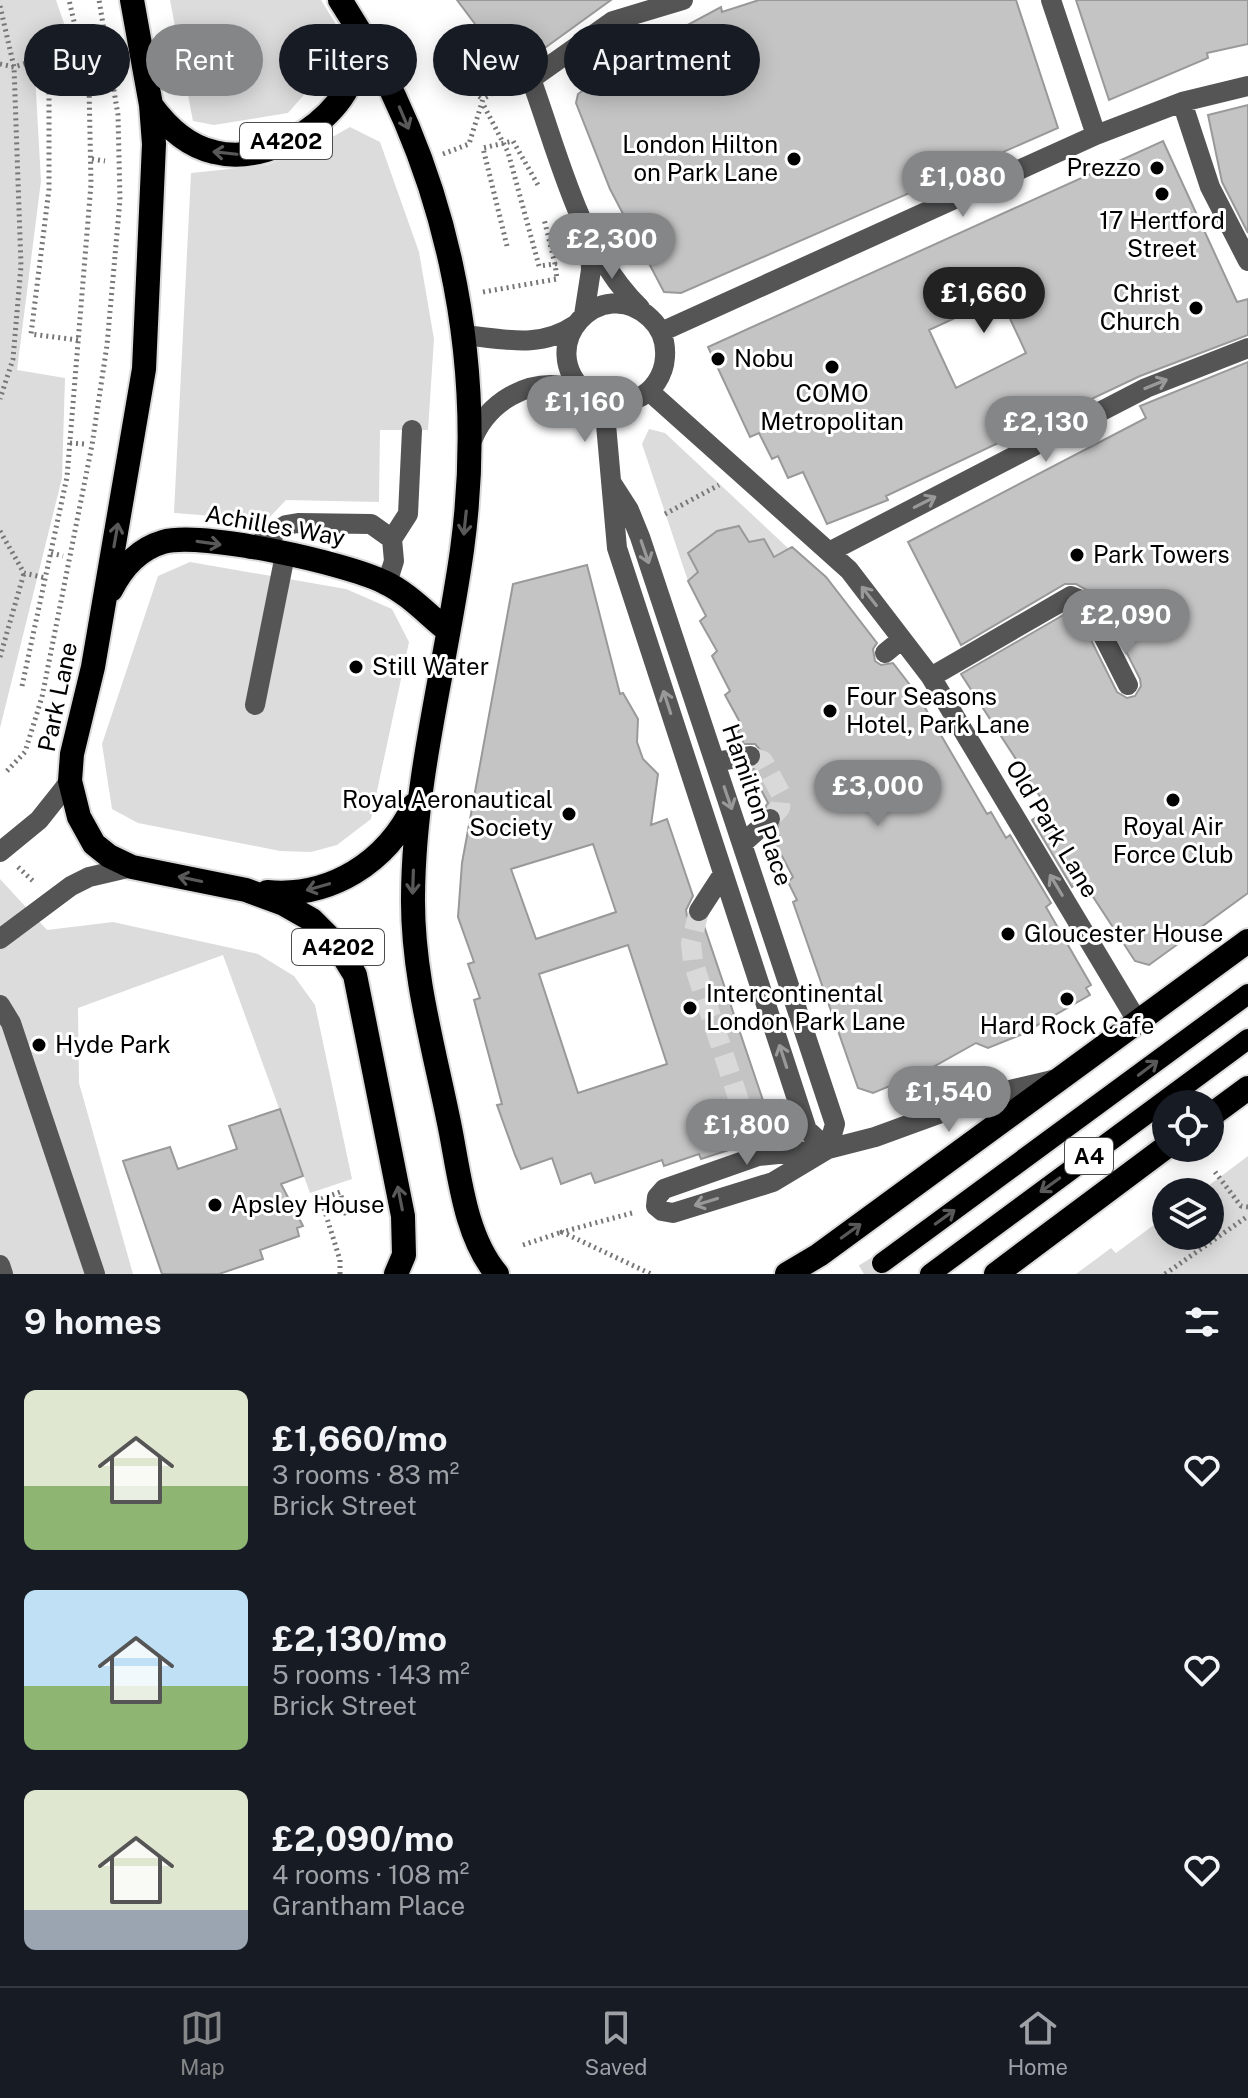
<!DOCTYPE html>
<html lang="en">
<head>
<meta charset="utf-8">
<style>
  body { margin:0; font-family:"Public Sans",sans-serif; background:#20242c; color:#f1f3f6; height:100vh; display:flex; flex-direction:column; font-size:30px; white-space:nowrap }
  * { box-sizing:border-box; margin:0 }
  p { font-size:26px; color:#9ea1a6 }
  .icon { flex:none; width:44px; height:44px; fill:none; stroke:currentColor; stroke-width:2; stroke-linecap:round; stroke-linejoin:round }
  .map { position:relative; height:1274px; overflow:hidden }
  .side { display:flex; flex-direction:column; background:#171b24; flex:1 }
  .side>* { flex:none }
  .guide { position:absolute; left:24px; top:24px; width:800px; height:72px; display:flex; gap:16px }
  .tools { position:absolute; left:1152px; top:1090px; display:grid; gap:16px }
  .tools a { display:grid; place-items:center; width:72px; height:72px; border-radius:50%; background:#171b24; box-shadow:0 4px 20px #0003; font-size:40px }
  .price { position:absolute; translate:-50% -68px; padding:0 18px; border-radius:28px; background:#858687; color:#fff; font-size:26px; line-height:52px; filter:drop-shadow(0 2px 4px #0008) }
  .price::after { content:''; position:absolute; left:50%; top:48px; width:24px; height:18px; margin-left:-12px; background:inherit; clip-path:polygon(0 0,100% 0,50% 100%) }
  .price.current { background:#222; color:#fff }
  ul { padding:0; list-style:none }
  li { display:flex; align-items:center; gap:24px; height:200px; padding:0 24px }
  li span { display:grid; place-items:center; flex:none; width:224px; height:160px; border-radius:12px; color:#555 }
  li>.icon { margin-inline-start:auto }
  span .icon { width:96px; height:96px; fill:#fffc; stroke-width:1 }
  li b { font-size:34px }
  h2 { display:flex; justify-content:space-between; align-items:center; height:96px; padding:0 24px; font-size:34px }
  .tag { padding:0 28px; border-radius:36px; background:#171b24; box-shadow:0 4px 20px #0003; font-size:28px; line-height:72px }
  .tag.current { background:#858687; color:#fff }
  .tabs { display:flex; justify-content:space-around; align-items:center; height:112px; border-top:2px solid #363941; background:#171b24; font-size:22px; color:#9ea1a6 }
  .tabs a { display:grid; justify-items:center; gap:4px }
  .tabs .current { color:#858687 }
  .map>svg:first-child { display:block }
</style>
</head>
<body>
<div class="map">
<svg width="1248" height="1274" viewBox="0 0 1248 1274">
  <rect width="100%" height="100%" fill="#fff"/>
  <path fill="#dcdcdc" d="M 0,0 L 56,0 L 67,32 L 33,39 L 41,181 L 17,370 L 65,378 L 62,478 L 0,728 Z
    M 170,0 L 321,0 L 340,31 L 332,63 L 288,113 L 214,125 L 193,121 Z
    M 350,127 L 380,142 L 419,252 L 434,339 L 428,430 L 380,430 L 379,502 L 286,500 L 267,520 L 174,513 L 191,173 L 267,165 L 318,145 Z
    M 649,429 L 665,433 L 789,549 L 774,556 L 764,540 L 749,542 L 739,526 L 717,531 L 688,553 L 698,572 L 688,581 L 642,444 Z
    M 190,562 L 346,589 L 392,609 L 409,642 L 371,819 L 337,845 L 311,852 L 280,851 L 138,823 L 112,809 L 102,744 L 158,576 Z
    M 0,879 L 47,930 L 113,922 L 258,954 L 294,976 L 315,1005 L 352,1179 L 310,1193 L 223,955 L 78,1008 L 79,1083 L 133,1274 L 0,1274 Z
    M 1248,1156 L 1248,1274 L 1076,1274 L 1111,1248 L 1116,1253 L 1166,1216 L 1166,1236 L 1210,1236 L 1210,1192 L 1200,1192 Z"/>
  <path fill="#c4c4c4" stroke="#999" stroke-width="2" fill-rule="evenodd" d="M 457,0 L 611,0 L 484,92 L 470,89 L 447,58 L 447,43 L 475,24 Z
    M 759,0 L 1016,0 L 1058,128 L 681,293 L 664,292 L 610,189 L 576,103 L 578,94 L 635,53 L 721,7 L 722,12 Z
    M 1076,0 L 1248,0 L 1248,44 L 1207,53 L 1208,58 L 1109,100 Z
    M 1248,105 L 1248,233 L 1222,182 L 1208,115 Z
    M 1163,141 L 1237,302 L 1248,299 L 1248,335 L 1140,376 L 886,496 L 888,500 L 827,524 L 803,472 L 788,478 L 778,456 L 772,459 L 759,433 L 750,437 L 708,347 ZM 1000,297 L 1026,353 L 956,388 L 929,330 Z
    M 1248,362 L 1248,893 L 1149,965 L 1135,961 L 1082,880 L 1072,887 L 1032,820 L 1048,809 L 961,674 L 1072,610 L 1077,612 L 1117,692 L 1127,698 L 1135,696 L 1141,686 L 1140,679 L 1098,596 L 1076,584 L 1065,584 L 961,645 L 908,542 L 1146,418 L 1140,406 Z
    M 739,526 L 749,542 L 764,539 L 774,557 L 792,547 L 826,577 L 877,643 L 873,649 L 875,661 L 881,665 L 893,663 L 917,694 L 987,814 L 991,812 L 1006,838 L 1010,835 L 1051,903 L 1046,907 L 1091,985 L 1086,988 L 1090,995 L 1020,1035 L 988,1048 L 976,1043 L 924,1072 L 873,1093 L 858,1088 L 793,902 L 797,900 L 788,882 L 793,877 L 775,843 L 780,838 L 776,831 L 782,816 L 775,807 L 764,808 L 768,803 L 751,771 L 762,761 L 763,753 L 755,744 L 744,744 L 738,732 L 742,726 L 725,695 L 730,691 L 712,656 L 717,651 L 700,621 L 706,616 L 688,581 L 698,572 L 688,553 L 717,531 Z
    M 587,565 L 620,694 L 623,693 L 638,719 L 637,742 L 643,759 L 658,774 L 651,825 L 667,819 L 693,896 L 686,910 L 687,916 L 693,922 L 703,923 L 772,1127 L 762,1130 L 753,1121 L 745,1122 L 737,1131 L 738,1147 L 701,1159 L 699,1154 L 664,1166 L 662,1160 L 595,1183 L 591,1173 L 561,1184 L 552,1158 L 521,1169 L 515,1155 L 497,1105 L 502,1104 L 474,1000 L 480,998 L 468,964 L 474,962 L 458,917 L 462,863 L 513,584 ZM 593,844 L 616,912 L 536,939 L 511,869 ZM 628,945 L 667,1064 L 578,1093 L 539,974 Z
    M 280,1109 L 303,1176 L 281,1184 L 303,1226 L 297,1228 L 299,1236 L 260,1250 L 263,1259 L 219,1274 L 162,1274 L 123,1161 L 170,1147 L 178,1169 L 237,1149 L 229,1126 Z"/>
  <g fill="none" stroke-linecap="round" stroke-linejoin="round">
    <path stroke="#d9d9d9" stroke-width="20" stroke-dasharray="20 10" stroke-linecap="butt" d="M 750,756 L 763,761 L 781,794 L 780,808 L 770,819
      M 699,911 L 691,943 L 693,962 L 750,1134"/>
    <path stroke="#d9d9d9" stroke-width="20" stroke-dasharray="20 10" stroke-linecap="butt" d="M 864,1274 L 882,1263"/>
    <defs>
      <path id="major" d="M 882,1263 L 1248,994
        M 930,1274 L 1248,1039"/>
      <path id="highway" d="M 132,0 L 151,105 L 154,144 L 144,369 L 93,667 L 72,754 L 70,781 L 79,817 L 94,844 L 109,856 L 132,867 L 246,890 L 284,904 L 312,920 L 336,944 L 355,975 L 403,1216 L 404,1255 L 396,1274
        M 340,0 C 447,162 488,358 462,550 C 446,665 414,778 413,896 C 412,971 433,1045 448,1118 C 459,1168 463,1234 497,1274
        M 151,105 C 167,127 187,146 214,152 C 279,169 376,100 355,29
        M 111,590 C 122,568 139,549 163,542 C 201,531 346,563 384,582 C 408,593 427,614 447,630
        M 267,892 C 331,898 387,862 414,805
        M 1210,1116 L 1248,1088
        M 787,1274 L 819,1255 L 1248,941
        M 996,1274 L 1166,1147"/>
    </defs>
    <use href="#major" stroke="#dbdbdb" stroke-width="24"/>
    <use href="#highway" stroke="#dbdbdb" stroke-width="28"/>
    <path stroke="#777" stroke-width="5" stroke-dasharray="2 4" stroke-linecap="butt" d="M 0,6 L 14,67 L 21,266 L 13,359 L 0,399
      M 0,64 L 14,67 L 49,56
      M 435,65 L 483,99
      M 484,106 L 508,152 L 539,266 L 555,264 L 544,219
      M 443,154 L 469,144 L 483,99 L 510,83
      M 92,159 L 105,161
      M 507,246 L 483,148 L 513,141 L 538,185
      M 483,292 L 557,279 L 555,264
      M 78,340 L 31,334 L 49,189 L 49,56 L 83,51
      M 70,443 L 84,444
      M 665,514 L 719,485
      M 0,531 L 24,573 L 46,578
      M 51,553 L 63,556
      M 0,657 L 24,573
      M 22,686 L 67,477 L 91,184 L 89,86 L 69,0
      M 7,771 L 25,752 L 42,697 L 92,445 L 107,345 L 120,200 L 118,115 L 99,0
      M 18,867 L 34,882
      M 1215,1172 L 1241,1206 L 1248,1207
      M 632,1213 L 562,1232 L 651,1274
      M 523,1245 L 562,1232
      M 340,1274 L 340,1260 L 321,1199 L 340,1192 L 347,1218
      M 1165,1274 L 1248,1216"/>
    <path stroke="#555" stroke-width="20" d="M 1051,0 L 1096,135
      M 1182,102 L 1210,187 L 1248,261
      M 640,308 C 579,248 560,158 531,79 L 613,21 L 683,0
      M 584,315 L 591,270 L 590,242
      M 661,332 L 1096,135 L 1182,102 L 1248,86
      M 464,335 C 504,339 540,349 575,325
      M 649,391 L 849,570 L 931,677 L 1139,1024
      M 604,402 L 617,548 L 807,1130 L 828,1149
      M 471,443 C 486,403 528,376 572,388 C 595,395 610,410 636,399 C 653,392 664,375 665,357 C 666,342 661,328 650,318 C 602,272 531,345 587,394
      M 611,482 L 629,510 L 640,537 L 835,1124 L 828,1149 L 773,1182 L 673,1213 L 662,1211 L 656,1206 L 657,1197 L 664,1189 L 758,1156 L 828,1149 L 875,1137 L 993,1094 L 1057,1079
      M 392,539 L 408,514 L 412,430
      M 251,549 L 286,525 L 298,523 L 371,524 L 392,539 L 394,561 L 387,583
      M 831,551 L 1146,388 L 1248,348
      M 885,653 L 902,639
      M 931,677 L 1071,596 L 1086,602 L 1128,685
      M 255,705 L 285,555
      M 715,762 L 750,756
      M 743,843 L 770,819
      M 0,852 L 39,820 L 70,781
      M 699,911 L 723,874
      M 0,939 L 71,886 L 89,877 L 132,867
      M 0,1005 L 11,1023 L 95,1274
      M 750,1134 L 758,1156
      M 0,1265 L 3,1274"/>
    <use href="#major" stroke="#000" stroke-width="20"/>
    <use href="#highway" stroke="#000" stroke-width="24"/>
  </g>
  <defs><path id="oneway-shaft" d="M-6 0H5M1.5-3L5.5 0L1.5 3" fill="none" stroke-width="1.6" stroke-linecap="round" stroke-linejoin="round" transform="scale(2)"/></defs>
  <g stroke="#595959">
    <use href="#oneway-shaft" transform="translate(404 118) rotate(67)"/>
    <use href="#oneway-shaft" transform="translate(225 153) rotate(-174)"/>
    <use href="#oneway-shaft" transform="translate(465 523) rotate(96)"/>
    <use href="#oneway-shaft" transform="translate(116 535) rotate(-80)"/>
    <use href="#oneway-shaft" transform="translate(209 543) rotate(8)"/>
    <use href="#oneway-shaft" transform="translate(190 879) rotate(-168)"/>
    <use href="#oneway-shaft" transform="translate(413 882) rotate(92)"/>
    <use href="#oneway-shaft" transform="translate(318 887) rotate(164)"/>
    <use href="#oneway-shaft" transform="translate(1148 1068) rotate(-37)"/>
    <use href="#oneway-shaft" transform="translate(1050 1185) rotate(144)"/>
    <use href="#oneway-shaft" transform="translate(400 1198) rotate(-101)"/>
    <use href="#oneway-shaft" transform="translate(945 1217) rotate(-36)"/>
    <use href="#oneway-shaft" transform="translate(851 1231) rotate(-36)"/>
  </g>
  <g stroke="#999">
    <use href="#oneway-shaft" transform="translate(1156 384) rotate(-22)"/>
    <use href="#oneway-shaft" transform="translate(925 502) rotate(-27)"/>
    <use href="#oneway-shaft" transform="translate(645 552) rotate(71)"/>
    <use href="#oneway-shaft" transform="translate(869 596) rotate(-128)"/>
    <use href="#oneway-shaft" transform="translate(667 702) rotate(-108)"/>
    <use href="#oneway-shaft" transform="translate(728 798) rotate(71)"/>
    <use href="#oneway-shaft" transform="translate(1056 885) rotate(-121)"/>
    <use href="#oneway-shaft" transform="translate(783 1056) rotate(-108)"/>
    <use href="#oneway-shaft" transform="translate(706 1202) rotate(163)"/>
  </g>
  <g fill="#000" stroke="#fff" stroke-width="3">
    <circle cx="794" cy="159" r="8"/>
    <circle cx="1157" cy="168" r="8"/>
    <circle cx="1162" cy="194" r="8"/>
    <circle cx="1196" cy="308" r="8"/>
    <circle cx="718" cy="359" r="8"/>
    <circle cx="832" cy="367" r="8"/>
    <circle cx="1077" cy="555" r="8"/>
    <circle cx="356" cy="667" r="8"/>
    <circle cx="830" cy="711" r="8"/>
    <circle cx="1173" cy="800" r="8"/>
    <circle cx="569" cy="814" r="8"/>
    <circle cx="1008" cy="934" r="8"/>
    <circle cx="1067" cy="999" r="8"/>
    <circle cx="690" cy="1008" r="8"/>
    <circle cx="39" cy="1045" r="8"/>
    <circle cx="215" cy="1205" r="8"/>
  </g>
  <g text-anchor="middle" stroke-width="6" stroke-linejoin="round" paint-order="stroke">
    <g fill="#fff" stroke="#4c4c4c" stroke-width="2">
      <rect x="240" y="123" width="92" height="36" rx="6"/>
      <rect x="292" y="929" width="92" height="36" rx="6"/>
      <rect x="1065" y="1138" width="48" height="36" rx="6"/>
    </g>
    <g font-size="22" font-weight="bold" fill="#000">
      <text x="286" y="149">A4202</text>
      <text x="338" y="955">A4202</text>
      <text x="1089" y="1164">A4</text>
    </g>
    <g font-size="24" fill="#000" stroke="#fff" text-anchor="start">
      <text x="778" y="153" text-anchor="end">London Hilton<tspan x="778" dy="28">on Park Lane</tspan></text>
      <text x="1141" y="176" text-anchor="end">Prezzo</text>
      <text x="1162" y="229" text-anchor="middle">17 Hertford<tspan x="1162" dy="28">Street</tspan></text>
      <text x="1180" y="302" text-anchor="end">Christ<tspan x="1180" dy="28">Church</tspan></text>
      <text x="734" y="367">Nobu</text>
      <text x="832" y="402" text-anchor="middle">COMO<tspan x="832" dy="28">Metropolitan</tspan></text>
      <text x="1093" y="563">Park Towers</text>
      <text x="372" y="675">Still Water</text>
      <text x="846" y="705">Four Seasons<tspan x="846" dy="28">Hotel, Park Lane</tspan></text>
      <text x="553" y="808" text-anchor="end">Royal Aeronautical<tspan x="553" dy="28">Society</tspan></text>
      <text x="1173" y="835" text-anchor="middle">Royal Air<tspan x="1173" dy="28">Force Club</tspan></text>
      <text x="1024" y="942">Gloucester House</text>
      <text x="706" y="1002">Intercontinental<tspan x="706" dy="28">London Park Lane</tspan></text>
      <text x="1067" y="1034" text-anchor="middle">Hard Rock Cafe</text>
      <text x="55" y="1053">Hyde Park</text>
      <text x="231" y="1213">Apsley House</text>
    </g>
    <g font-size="24" fill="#000" stroke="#fff">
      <text transform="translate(275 526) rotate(10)" y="8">Achilles Way</text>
      <text transform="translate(58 697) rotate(-78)" y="8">Park Lane</text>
      <text transform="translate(757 805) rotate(71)" y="8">Hamilton Place</text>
      <text transform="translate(1052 829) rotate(59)" y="8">Old Park Lane</text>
    </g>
  </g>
</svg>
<div class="tools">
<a><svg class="icon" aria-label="locate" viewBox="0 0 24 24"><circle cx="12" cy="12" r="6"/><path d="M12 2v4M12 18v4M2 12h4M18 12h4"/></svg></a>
<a><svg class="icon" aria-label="layers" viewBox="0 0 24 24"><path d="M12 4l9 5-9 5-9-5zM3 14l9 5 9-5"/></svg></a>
</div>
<b class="price" style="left:963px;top:219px">£1,080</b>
<b class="price" style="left:612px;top:281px">£2,300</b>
<b class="price current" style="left:984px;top:335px">£1,660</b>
<b class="price" style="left:585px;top:444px">£1,160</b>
<b class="price" style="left:1046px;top:464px">£2,130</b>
<b class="price" style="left:1126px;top:657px">£2,090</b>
<b class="price" style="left:878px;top:828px">£3,000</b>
<b class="price" style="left:949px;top:1134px">£1,540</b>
<b class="price" style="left:747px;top:1167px">£1,800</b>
<div class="guide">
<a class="tag">Buy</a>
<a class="tag current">Rent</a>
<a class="tag">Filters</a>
<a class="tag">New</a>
<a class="tag">Apartment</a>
</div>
</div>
<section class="side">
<h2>9 homes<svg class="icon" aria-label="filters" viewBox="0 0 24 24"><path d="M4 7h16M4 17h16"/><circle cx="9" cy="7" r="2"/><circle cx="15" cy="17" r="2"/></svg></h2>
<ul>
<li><span style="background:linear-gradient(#dfe7d0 60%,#8fb573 0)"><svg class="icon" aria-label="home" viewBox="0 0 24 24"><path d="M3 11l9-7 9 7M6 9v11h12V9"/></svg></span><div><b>£1,660/mo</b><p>3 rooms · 83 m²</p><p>Brick Street</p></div><svg class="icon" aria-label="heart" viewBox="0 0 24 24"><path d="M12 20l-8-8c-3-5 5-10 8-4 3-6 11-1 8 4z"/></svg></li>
<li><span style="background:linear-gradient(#bfe0f5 60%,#8fb573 0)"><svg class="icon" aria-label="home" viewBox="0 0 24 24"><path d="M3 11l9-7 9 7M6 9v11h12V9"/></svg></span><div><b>£2,130/mo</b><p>5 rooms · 143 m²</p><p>Brick Street</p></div><svg class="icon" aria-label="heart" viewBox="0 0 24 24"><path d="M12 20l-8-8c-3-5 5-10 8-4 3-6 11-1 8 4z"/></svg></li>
<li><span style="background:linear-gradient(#dfe7d0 75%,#9aa5b1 0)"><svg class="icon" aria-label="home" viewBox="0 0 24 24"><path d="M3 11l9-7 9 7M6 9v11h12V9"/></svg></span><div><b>£2,090/mo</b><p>4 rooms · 108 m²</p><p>Grantham Place</p></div><svg class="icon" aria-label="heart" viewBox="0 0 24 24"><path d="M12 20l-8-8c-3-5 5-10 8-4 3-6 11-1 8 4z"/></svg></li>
</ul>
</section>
<nav class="tabs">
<a class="current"><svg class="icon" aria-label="map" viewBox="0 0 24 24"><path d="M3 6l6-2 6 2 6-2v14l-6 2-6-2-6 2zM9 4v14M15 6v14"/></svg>Map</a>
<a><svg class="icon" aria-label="saved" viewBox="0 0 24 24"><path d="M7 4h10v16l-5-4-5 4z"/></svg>Saved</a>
<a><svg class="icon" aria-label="home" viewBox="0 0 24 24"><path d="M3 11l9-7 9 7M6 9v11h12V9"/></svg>Home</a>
</nav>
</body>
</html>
